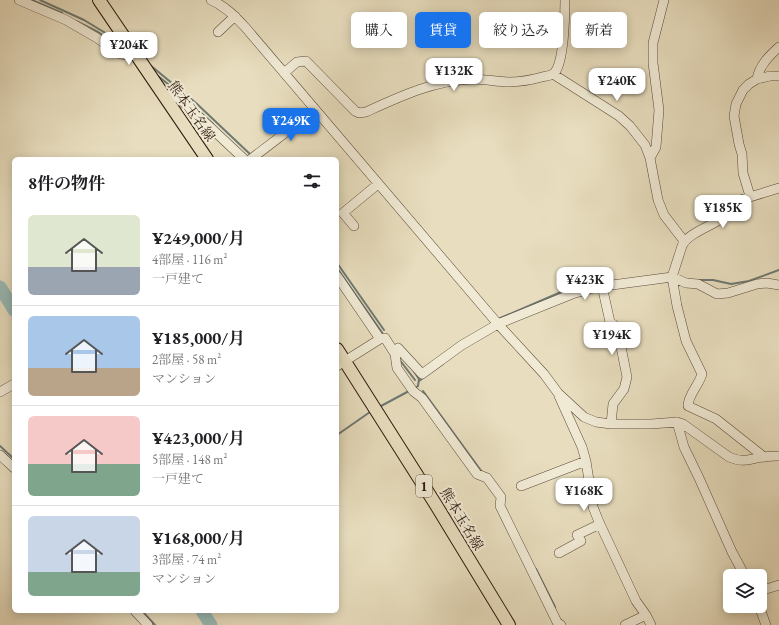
<!DOCTYPE html>
<html lang="ja">
<head>
<meta charset="utf-8">
<style>
  body { margin:0; font-family:"EB Garamond","Noto Serif JP",serif; background:#f6f6f6; color:#202124; height:100vh; display:flex; flex-direction:column; font-size:15px; white-space:nowrap }
  * { box-sizing:border-box; margin:0 }
  p { font-size:13px; color:#757577 }
  .icon { flex:none; width:22px; height:22px; fill:none; stroke:currentColor; stroke-width:2; stroke-linecap:round; stroke-linejoin:round }
  .map { position:relative; flex:1; overflow:hidden }
  .side { position:absolute; left:12px; top:157px; width:327px; height:456px; display:flex; flex-direction:column; background:#fff; border-radius:6px; box-shadow:0 2px 10px #0003 }
  .side>* { flex:none }
  .guide { position:absolute; left:351px; top:12px; width:368px; height:36px; display:flex; gap:8px }
  .tools { position:absolute; left:723px; top:569px; display:grid; gap:8px }
  .tools a { display:grid; place-items:center; width:44px; height:44px; border-radius:6px; background:#fff; box-shadow:0 2px 10px #0003; font-size:20px }
  .price { position:absolute; translate:-50% -34px; padding:0 9px; border-radius:8px; background:#fff; color:#222; font-size:13px; line-height:26px; filter:drop-shadow(0 1px 2px #0008) }
  .price::after { content:''; position:absolute; left:50%; top:24px; width:12px; height:9px; margin-left:-6px; background:inherit; clip-path:polygon(0 0,100% 0,50% 100%) }
  .price.active { background:#1a73e8; color:#fff }
  ul { padding:0; list-style:none }
  li { display:flex; align-items:center; gap:12px; height:100px; padding:0 16px }
  li+li { border-top:1px solid #e0e0e0 }
  li span { display:grid; place-items:center; flex:none; width:112px; height:80px; border-radius:6px; color:#555 }
  li>.icon { margin-inline-start:auto }
  span .icon { width:48px; height:48px; fill:#fffc; stroke-width:1 }
  li b { font-size:17px }
  h2 { display:flex; justify-content:space-between; align-items:center; height:48px; padding:0 16px; font-size:17px }
  .chip { padding:0 14px; border-radius:6px; background:#fff; box-shadow:0 2px 10px #0003; font-size:14px; line-height:36px }
  .chip.active { background:#1a73e8; color:#fff }
  .map>svg:first-child { display:block }
</style>
</head>
<body>
<div class="map">
<svg width="779" height="625" viewBox="0 0 779 625">
  <rect width="100%" height="100%" fill="#e8debf"/>
  <filter id="stains"><feTurbulence type="fractalNoise" baseFrequency=".005" numOctaves="4"/><feColorMatrix values="0 0 0 0 .2 0 0 0 0 .09 0 0 0 0 .02 0 0 0 .5 -.17"/></filter>
  <radialGradient id="worn" r=".72"><stop offset=".6" stop-color="#630" stop-opacity="0"/><stop offset="1" stop-color="#630" stop-opacity=".3"/></radialGradient>
  <g fill="none" stroke-linecap="round" stroke-linejoin="round">
    <path stroke="#6d7973" stroke-width="2" d="M 32,0 L 62,13
      M 40,0 L 84,20 L 117,40
      M 76,21 L 98,32 L 121,47
      M 150,65 L 196,103 L 252,156
      M 158,76 L 178,92 L 213,124
      M 337,263 L 384,330
      M 337,268 L 383,334
      M 697,280 L 713,280 L 731,284 L 749,281 L 779,270
      M 498,319 L 568,289 L 590,284
      M 399,359 L 415,380
      M 413,370 L 419,379 L 418,386 L 415,388
      M 419,381 L 443,364
      M 423,391 L 482,472
      M 381,406 L 409,391
      M 337,435 L 370,412
      M 0,446 L 14,459
      M 536,569 L 555,607
      M 142,611 L 155,625"/>
    <path stroke="#98bbb7" stroke-width="13" d="M 0,287 L 14,310
      M 202,611 L 211,625"/>
    <defs>
      <path id="minor" d="M 19,0 L 66,20 L 97,38 L 120,54 L 129,55 L 134,53
        M 211,0 C 225,6 235,16 245,27 L 498,324 L 544,374 L 558,393 L 584,417 L 596,422 L 611,424 L 651,424 L 677,422 L 683,424 L 729,457 C 746,464 750,458 765,457 C 770,456 775,456 779,456
        M 218,32 L 235,16
        M 284,73 L 297,62 L 306,61 L 355,111 L 359,113 L 366,112 C 399,97 435,80 472,79 C 485,79 497,82 509,82 C 520,82 531,80 542,77 C 546,76 552,76 555,72 C 564,61 565,15 565,0
        M 553,74 L 619,116 L 630,126 L 645,145 L 650,158 L 658,200 L 664,215 L 684,241
        M 757,79 C 759,66 769,56 779,47
        M 162,94 L 173,96 L 180,99 L 244,159
        M 650,158 L 656,147 L 659,110 L 653,63 L 653,43 L 664,0
        M 251,159 L 315,110
        M 750,196 L 743,173 L 742,154 L 739,144 L 734,116 L 736,104 L 743,90 L 749,84 L 757,79 L 770,76 L 779,76
        M 354,226 L 343,213 L 378,184
        M 337,276 L 380,339
        M 602,286 L 610,322 L 617,327 L 627,377 L 624,389 L 613,404 L 611,424
        M 393,351 L 398,348 L 422,374 L 462,345 L 498,324 L 572,294 L 597,287 L 672,277 L 686,283 L 698,284 L 717,294 L 728,293 L 757,284 L 767,283 L 779,285
        M 337,366 L 380,339 L 385,338 L 395,354 L 397,368 L 413,391 L 422,398 L 477,474 L 487,478 L 501,497 L 500,506 L 502,510 L 557,622 L 561,625
        M 0,392 L 14,384
        M 559,396 L 582,447 L 586,461 L 593,507 L 599,522 L 636,601 L 646,615 L 651,625
        M 677,422 L 684,447 L 699,478 L 732,552 L 745,576
        M 0,455 L 14,468
        M 764,457 L 716,419 L 688,406 C 688,395 699,385 702,374 L 686,341 L 677,306 L 672,277 L 682,246 C 688,232 716,225 728,214 C 732,210 733,204 737,201 L 779,188
        M 521,486 L 586,461
        M 559,553 L 581,541 L 577,535 L 600,524
        M 760,591 L 779,585
        M 759,606 L 766,625
        M 135,611 L 148,625
        M 625,625 L 646,615"/>
      <path id="major" d="M 99,0 L 207,159
        M 337,349 L 436,505 L 509,625"/>
    </defs>
    <use href="#minor" stroke="#5c4939" stroke-width="10"/>
    <use href="#major" stroke="#2d170c" stroke-width="14"/>
    <use href="#minor" stroke="#f0ead5" stroke-width="9"/>
    <use href="#major" stroke="#e8debf" stroke-width="12"/>
  </g>
  <g text-anchor="middle" stroke-width="4" stroke-linejoin="round" paint-order="stroke">
    <rect fill="#f0ead5" stroke="#685648" stroke-width="1" x="416" y="475" width="16" height="22" rx="3"/>
    <g font-size="13" font-weight="bold" fill="#2d170c">
      <text x="424" y="491">1</text>
    </g>
    <g font-size="14" fill="#2d170c" stroke="#f0ead5">
      <text transform="translate(192 111) rotate(55)" y="5">熊本玉名線</text>
      <text transform="translate(462 519) rotate(59)" y="5">熊本玉名線</text>
    </g>
  </g>
  <rect width="100%" height="100%" filter="url(#stains)"/>
  <rect width="100%" height="100%" fill="url(#worn)"/>
</svg>
<div class="tools">
<a><svg class="icon" aria-label="layers" viewBox="0 0 24 24"><path d="M12 4l9 5-9 5-9-5zM3 14l9 5 9-5"/></svg></a>
</div>
<b class="price" style="left:129px;top:66px">¥204K</b>
<b class="price" style="left:454px;top:92px">¥132K</b>
<b class="price" style="left:617px;top:102px">¥240K</b>
<b class="price active" style="left:291px;top:142px">¥249K</b>
<b class="price" style="left:723px;top:229px">¥185K</b>
<b class="price" style="left:585px;top:301px">¥423K</b>
<b class="price" style="left:612px;top:356px">¥194K</b>
<b class="price" style="left:584px;top:512px">¥168K</b>
<div class="guide">
<a class="chip">購入</a>
<a class="chip active">賃貸</a>
<a class="chip">絞り込み</a>
<a class="chip">新着</a>
</div>
<section class="side">
<h2>8件の物件<svg class="icon" aria-label="filters" viewBox="0 0 24 24"><path d="M4 7h16M4 17h16"/><circle cx="9" cy="7" r="2"/><circle cx="15" cy="17" r="2"/></svg></h2>
<ul>
<li><span style="background:linear-gradient(#dfe7d0 65%,#9aa5b1 0)"><svg class="icon" aria-label="home" viewBox="0 0 24 24"><path d="M3 11l9-7 9 7M6 9v11h12V9"/></svg></span><div><b>¥249,000/月</b><p>4部屋 · 116 m²</p><p>一戸建て</p></div></li>
<li><span style="background:linear-gradient(#a9c7e8 65%,#b9a48a 0)"><svg class="icon" aria-label="home" viewBox="0 0 24 24"><path d="M3 11l9-7 9 7M6 9v11h12V9"/></svg></span><div><b>¥185,000/月</b><p>2部屋 · 58 m²</p><p>マンション</p></div></li>
<li><span style="background:linear-gradient(#f6c9c9 60%,#7fa58c 0)"><svg class="icon" aria-label="home" viewBox="0 0 24 24"><path d="M3 11l9-7 9 7M6 9v11h12V9"/></svg></span><div><b>¥423,000/月</b><p>5部屋 · 148 m²</p><p>一戸建て</p></div></li>
<li><span style="background:linear-gradient(#c9d6e8 70%,#7fa58c 0)"><svg class="icon" aria-label="home" viewBox="0 0 24 24"><path d="M3 11l9-7 9 7M6 9v11h12V9"/></svg></span><div><b>¥168,000/月</b><p>3部屋 · 74 m²</p><p>マンション</p></div></li>
</ul>
</section>
</div>
</body>
</html>
